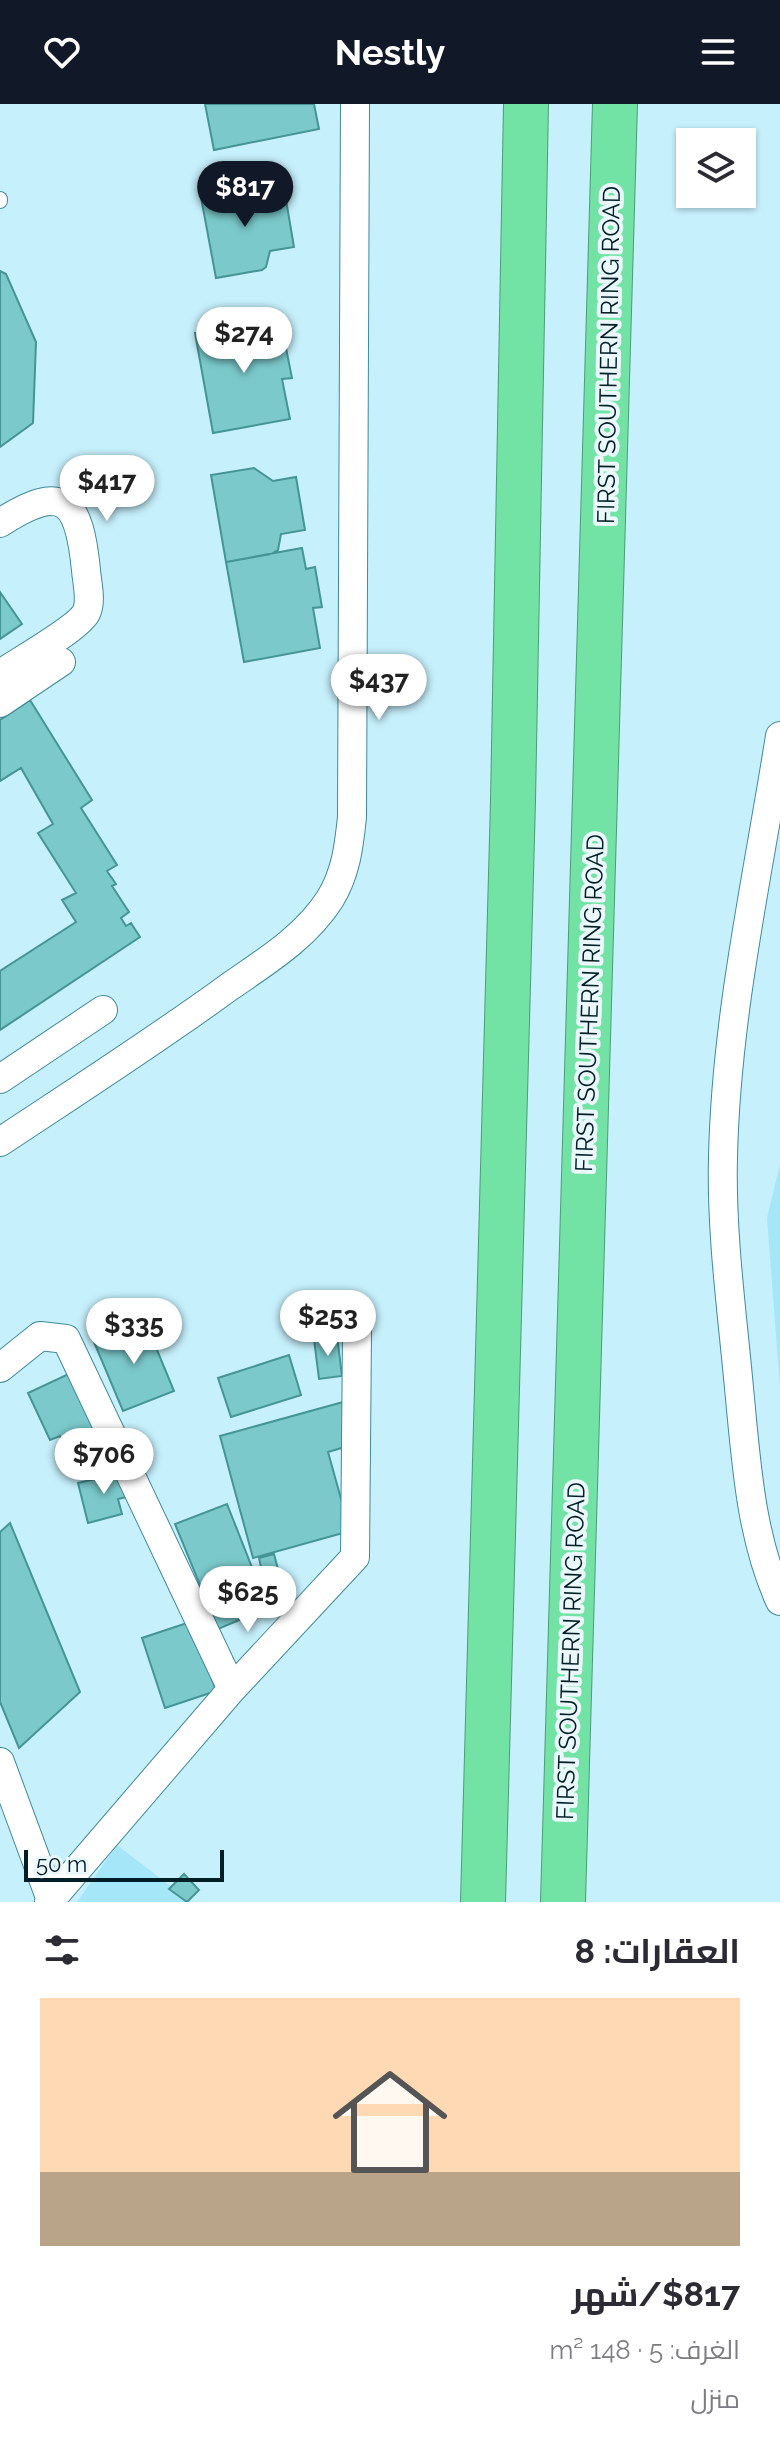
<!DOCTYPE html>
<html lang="ar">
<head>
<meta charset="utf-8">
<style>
  body { margin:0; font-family:Raleway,Cairo,sans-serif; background:#f7f7f7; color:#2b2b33; direction:rtl; height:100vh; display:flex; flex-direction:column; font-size:30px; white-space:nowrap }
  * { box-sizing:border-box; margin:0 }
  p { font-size:26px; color:#7c7c81 }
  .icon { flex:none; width:44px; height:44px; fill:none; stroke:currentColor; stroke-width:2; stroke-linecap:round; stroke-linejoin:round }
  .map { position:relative; height:1798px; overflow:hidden; direction:ltr }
  .side { display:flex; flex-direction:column; background:#fff; flex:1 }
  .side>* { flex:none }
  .controls { position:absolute; left:676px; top:24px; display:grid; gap:16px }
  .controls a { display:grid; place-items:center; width:80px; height:80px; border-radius:0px; background:#fff; box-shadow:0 2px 6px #0004; font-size:40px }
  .scale { position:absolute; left:24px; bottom:20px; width:200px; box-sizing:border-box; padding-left:8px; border:4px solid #001e25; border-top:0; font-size:22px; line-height:28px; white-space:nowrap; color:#001e25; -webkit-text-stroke:6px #eaf7fb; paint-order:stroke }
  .price { position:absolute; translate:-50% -68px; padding:0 18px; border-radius:28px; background:#fff; color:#222; font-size:26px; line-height:52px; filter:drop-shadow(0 2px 4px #0008) }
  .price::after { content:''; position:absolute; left:50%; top:48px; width:24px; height:18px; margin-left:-12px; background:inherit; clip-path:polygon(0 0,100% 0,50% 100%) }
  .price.current { background:#111827; color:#fff }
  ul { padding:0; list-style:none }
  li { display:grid; align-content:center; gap:16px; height:424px; padding:0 40px }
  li+li { border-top:2px solid #e1e1e2 }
  li span { display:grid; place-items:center; height:248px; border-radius:0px; color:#555 }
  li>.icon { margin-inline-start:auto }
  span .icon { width:144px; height:144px; fill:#fffc; stroke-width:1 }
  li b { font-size:34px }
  h2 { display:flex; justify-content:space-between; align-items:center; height:96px; padding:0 40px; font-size:34px }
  header { display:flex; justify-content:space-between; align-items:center; height:104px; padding:0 40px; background:#111827; color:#fff; font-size:36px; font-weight:700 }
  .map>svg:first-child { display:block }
</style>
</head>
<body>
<header><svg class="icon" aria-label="menu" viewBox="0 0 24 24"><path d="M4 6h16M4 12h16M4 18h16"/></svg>Nestly<svg class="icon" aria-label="heart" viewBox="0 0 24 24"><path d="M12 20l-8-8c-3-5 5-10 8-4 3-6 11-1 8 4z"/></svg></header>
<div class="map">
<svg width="780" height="1798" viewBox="0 0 780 1798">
  <rect width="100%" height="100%" fill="#c6f0fc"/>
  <path fill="#a6e6f9" d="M 780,1060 L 780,1283 L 767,1114 Z
    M 117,1741 L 191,1798 L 77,1798 Z"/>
  <path fill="#7bc9cb" stroke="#459496" stroke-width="2" d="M 205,0 L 314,0 L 319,25 L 214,46 Z
    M 243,80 L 261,94 L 285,90 L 294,143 L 270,147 L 266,163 L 262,166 L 216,174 L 200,88 Z
    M 0,167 L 6,170 L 36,238 L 33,319 L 0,343 Z
    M 271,215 L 275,236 L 284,234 L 292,274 L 282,275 L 290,315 L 213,329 L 195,229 Z
    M 254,364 L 273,377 L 296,373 L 305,426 L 281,430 L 278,446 L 271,450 L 226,458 L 211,371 Z
    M 302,444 L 306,465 L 315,463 L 322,503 L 313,504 L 320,544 L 244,558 L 226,458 Z
    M 0,488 L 22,520 L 0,535 Z
    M 30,596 L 92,696 L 81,704 L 117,761 L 107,767 L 116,780 L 112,782 L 129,808 L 121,814 L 126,822 L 131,819 L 140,833 L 0,926 L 0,867 L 76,818 L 62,796 L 76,789 L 38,729 L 53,720 L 21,664 L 0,677 L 0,616 Z
    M 145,1217 L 174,1287 L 123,1307 L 94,1238 Z
    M 337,1232 L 342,1272 L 319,1275 L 314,1235 Z
    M 289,1251 L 301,1291 L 231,1313 L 218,1274 Z
    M 77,1266 L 119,1354 L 79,1373 L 60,1332 L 50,1336 L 28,1289 Z
    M 343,1298 L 355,1340 L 328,1348 L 350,1427 L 253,1454 L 220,1332 Z
    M 125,1368 L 131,1392 L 118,1395 L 122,1410 L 88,1419 L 78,1379 Z
    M 227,1400 L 268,1504 L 218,1525 L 175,1420 Z
    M 10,1419 L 80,1588 L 19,1644 L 0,1598 L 0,1428 Z
    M 274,1450 L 279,1469 L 263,1473 L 259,1454 Z
    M 193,1517 L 216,1587 L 165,1604 L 142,1534 Z
    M 184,1770 L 199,1786 L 187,1798 L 169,1785 Z"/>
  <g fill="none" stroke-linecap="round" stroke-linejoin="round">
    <defs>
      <path id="lane" d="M 0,95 L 0,97"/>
      <path id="street" d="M 0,419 C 65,377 79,397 86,466 C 87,479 92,498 86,509 C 77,525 18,558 0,570
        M 0,599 L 61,558
        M 780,632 C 758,772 726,912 723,1053 C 721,1130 732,1207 739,1284 C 746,1355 750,1431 780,1497
        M 0,975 L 103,906
        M 0,1038 C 77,987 155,937 229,883 C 265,858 306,833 330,795 C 346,769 349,742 352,713 L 355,0
        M 0,1264 L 40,1232 L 66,1235 L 232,1585
        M 0,1658 L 51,1796
        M 49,1798 L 232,1585 L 355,1453 L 357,1229"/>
      <path id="highway" d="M 483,1798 L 513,697 L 526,0
        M 563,1798 L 615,0"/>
    </defs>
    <use href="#lane" stroke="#41899c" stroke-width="16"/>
    <use href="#street" stroke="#41899c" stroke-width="30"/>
    <use href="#highway" stroke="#4a9e78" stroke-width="46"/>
    <use href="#lane" stroke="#fff" stroke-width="14"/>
    <use href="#street" stroke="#fff" stroke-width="28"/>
    <use href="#highway" stroke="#72e3a4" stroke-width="44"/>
  </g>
  <g text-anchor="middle" stroke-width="8" stroke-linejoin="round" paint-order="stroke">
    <g font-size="24" fill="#001e25" stroke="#eaf7fb">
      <text transform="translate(609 251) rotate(-89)" y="8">FIRST SOUTHERN RING ROAD</text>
      <text transform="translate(590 899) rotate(-88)" y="8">FIRST SOUTHERN RING ROAD</text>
      <text transform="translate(571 1547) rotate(-88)" y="8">FIRST SOUTHERN RING ROAD</text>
    </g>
  </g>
</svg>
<div class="controls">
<a><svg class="icon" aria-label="layers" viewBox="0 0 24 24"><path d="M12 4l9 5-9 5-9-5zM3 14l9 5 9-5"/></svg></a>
</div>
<div class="scale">50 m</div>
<b class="price current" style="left:245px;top:125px">$817</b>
<b class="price" style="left:244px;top:271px">$274</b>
<b class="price" style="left:107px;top:419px">$417</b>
<b class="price" style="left:379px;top:618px">$437</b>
<b class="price" style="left:328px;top:1254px">$253</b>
<b class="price" style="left:134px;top:1262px">$335</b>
<b class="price" style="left:104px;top:1392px">$706</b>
<b class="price" style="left:248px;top:1530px">$625</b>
</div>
<section class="side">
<h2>العقارات: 8<svg class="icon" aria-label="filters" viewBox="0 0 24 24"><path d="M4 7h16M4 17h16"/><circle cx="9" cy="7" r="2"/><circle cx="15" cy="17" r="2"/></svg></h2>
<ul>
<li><span style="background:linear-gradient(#ffd9b3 70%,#b9a48a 0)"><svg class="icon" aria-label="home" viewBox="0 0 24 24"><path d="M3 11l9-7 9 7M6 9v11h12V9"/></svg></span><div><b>$817/شهر</b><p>الغرف: 5 · 148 m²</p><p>منزل</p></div></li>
</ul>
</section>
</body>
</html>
